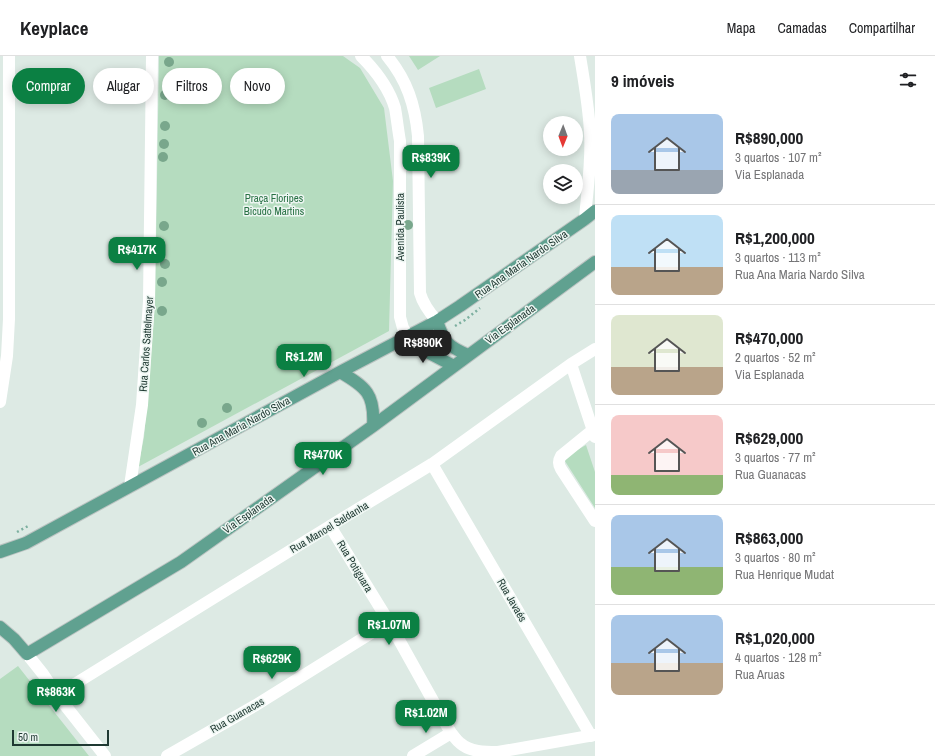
<!DOCTYPE html>
<html lang="pt">
<head>
<meta charset="utf-8">
<style>
  body { margin:0; font-family:"Archivo Narrow",sans-serif; background:#f2f2f2; color:#202124; height:100vh; display:flex; flex-direction:column; font-size:15px; white-space:nowrap }
  * { box-sizing:border-box; margin:0 }
  p { font-size:13px; color:#757577 }
  .icon { flex:none; width:22px; height:22px; fill:none; stroke:currentColor; stroke-width:2; stroke-linecap:round; stroke-linejoin:round }
  .map { position:relative; flex:1; overflow:hidden }
  .side { display:flex; flex-direction:column; background:#fff; width:340px }
  .side>* { flex:none }
  .guide { position:absolute; left:12px; top:12px; width:380px; height:36px; display:flex; gap:8px }
  .needle { width:26px; rotate:181deg }
  .fabs { position:absolute; left:543px; top:60px; display:grid; gap:8px }
  .fabs a { display:grid; place-items:center; width:40px; height:40px; border-radius:50%; background:#fff; box-shadow:0 2px 10px #0003; font-size:20px }
  .scale { position:absolute; left:12px; bottom:10px; width:97px; box-sizing:border-box; padding-left:4px; border:2px solid #1f3932; border-top:0; font-size:11px; line-height:14px; white-space:nowrap; color:#1f3932; -webkit-text-stroke:3px #edf6f2; paint-order:stroke }
  .price { position:absolute; translate:-50% -34px; padding:0 9px; border-radius:8px; background:#0b8043; color:#fff; font-size:13px; line-height:26px; filter:drop-shadow(0 1px 2px #0008) }
  .price::after { content:''; position:absolute; left:50%; top:24px; width:12px; height:9px; margin-left:-6px; background:inherit; clip-path:polygon(0 0,100% 0,50% 100%) }
  .price.selected { background:#222; color:#fff }
  ul { padding:0; list-style:none }
  li { display:flex; align-items:center; gap:12px; height:100px; padding:0 16px }
  li+li { border-top:1px solid #e0e0e0 }
  li span { display:grid; place-items:center; flex:none; width:112px; height:80px; border-radius:8px; color:#555 }
  li>.icon { margin-inline-start:auto }
  span .icon { width:48px; height:48px; fill:#fffc; stroke-width:1 }
  li b { font-size:17px }
  h2 { display:flex; justify-content:space-between; align-items:center; height:48px; padding:0 16px; font-size:17px }
  .tag { padding:0 14px; border-radius:18px; background:#fff; box-shadow:0 2px 10px #0003; font-size:14px; line-height:36px }
  .tag.selected { background:#0b8043; color:#fff }
  header { display:flex; align-items:center; gap:24px; box-sizing:border-box; height:56px; padding:0 20px; background:#fff; border-bottom:1px solid #e0e0e0 }
  header strong { font-size:19px }
  nav { display:flex; gap:22px; margin-inline-start:auto; font-size:14px }
  main { display:flex; flex:1; min-height:0 }
  .map>svg:first-child { display:block }
</style>
</head>
<body>
<header>
<strong>Keyplace</strong>
<nav><a>Mapa</a><a>Camadas</a><a>Compartilhar</a></nav>
</header>
<main>
<div class="map">
<svg width="595" height="700" viewBox="0 0 595 700">
  <rect width="100%" height="100%" fill="#ddeae4"/>
  <path fill="#b5dcbf" d="M 159,0 L 343,0 L 360,12 L 384,52 L 393,125 L 389,275 L 138,411 L 144,381 L 155,248 Z
    M 409,0 L 440,0 L 418,14 Z
    M 479,13 L 486,33 L 436,52 L 429,32 Z
    M 586,389 L 595,416 L 595,452 L 563,402 Z
    M 18,610 L 89,700 L 0,700 L 0,623 Z"/>
  <g fill="none" stroke-linecap="round" stroke-linejoin="round">
    <defs>
      <path id="major" d="M 437,265 C 444,286 447,290 468,299
        M 408,280 L 429,297 L 454,310
        M 340,316 C 366,331 375,338 373,370
        M 0,496 L 26,487 L 340,316 L 437,265 L 460,250 L 585,163 L 595,155
        M 0,571 L 14,583 L 27,598 L 181,506 L 373,370 L 595,206"/>
    </defs>
    <use href="#major" stroke="#bcc4c2" stroke-width="14"/>
    <path stroke="#7caf9f" stroke-width="2.5" stroke-dasharray="2 3" stroke-linecap="butt" d="M 455,270 L 465,264 L 480,252
      M 17,476 L 30,469"/>
    <path stroke="#fff" stroke-width="12" d="M 361,0 C 375,14 389,32 395,52 C 397,63 398,74 400,85 L 400,261 L 403,272 L 408,280
      M 387,0 C 407,24 415,49 418,80 L 420,237 C 423,248 429,256 437,265
      M 580,0 C 584,25 589,52 590,77 C 592,105 587,135 585,163
      M 571,308 L 595,381
      M 0,346 L 7,300 L 9,263 L 9,0
      M 593,374 L 561,400 C 558,405 558,408 561,413 L 595,465
      M 432,408 L 591,680
      M 130,430 L 142,349 L 149,245 L 152,0
      M 330,470 L 389,566 L 451,677 C 454,680 456,684 460,687 C 470,696 485,696 498,696 L 595,679
      M 27,598 L 43,618 L 57,639 L 105,700
      M 57,639 L 330,470 L 432,408 L 571,308 L 595,293
      M 167,700 L 256,649 L 389,566
      M 413,700 L 451,677"/>
    <use href="#major" stroke="#60a190" stroke-width="12"/>
  </g>
  <g fill="#79a78c">
    <circle cx="169" cy="6" r="5"/>
    <circle cx="168" cy="28" r="5"/>
    <circle cx="165" cy="39" r="5"/>
    <circle cx="165" cy="70" r="5"/>
    <circle cx="164" cy="88" r="5"/>
    <circle cx="163" cy="101" r="5"/>
    <circle cx="408" cy="169" r="5"/>
    <circle cx="164" cy="170" r="5"/>
    <circle cx="165" cy="208" r="5"/>
    <circle cx="162" cy="226" r="5"/>
    <circle cx="162" cy="255" r="5"/>
    <circle cx="227" cy="352" r="5"/>
    <circle cx="202" cy="367" r="5"/>
  </g>
  <g text-anchor="middle" stroke-width="3" stroke-linejoin="round" paint-order="stroke">
    <g font-size="11" fill="#287144" stroke="#edf6f2">
      <text x="274" y="146">Praça Floripes<tspan x="274" dy="13">Bicudo Martins</tspan></text>
    </g>
    <g font-size="11" fill="#1f3932" stroke="#edf6f2">
      <text transform="translate(400 171) rotate(-90)" y="4">Avenida Paulista</text>
      <text transform="translate(521 208) rotate(-35)" y="4">Rua Ana Maria Nardo Silva</text>
      <text transform="translate(510 268) rotate(-36)" y="4">Via Esplanada</text>
      <text transform="translate(146 288) rotate(-86)" y="4">Rua Carlos Sattelmayer</text>
      <text transform="translate(241 370) rotate(-29)" y="4">Rua Ana Maria Nardo Silva</text>
      <text transform="translate(248 458) rotate(-35)" y="4">Via Esplanada</text>
      <text transform="translate(329 471) rotate(-31)" y="4">Rua Manoel Saldanha</text>
      <text transform="translate(355 510) rotate(59)" y="4">Rua Potiguara</text>
      <text transform="translate(512 544) rotate(60)" y="4">Rua Javaés</text>
      <text transform="translate(237 659) rotate(-30)" y="4">Rua Guanacas</text>
    </g>
  </g>
</svg>
<div class="fabs">
<a><svg class="needle" viewBox="-14 -14 28 28"><path d="M0-13l5 13h-10z" fill="#e53935"/><path d="M0 13l5-13h-10z" fill="#757577"/></svg></a>
<a><svg class="icon" aria-label="layers" viewBox="0 0 24 24"><path d="M12 4l9 5-9 5-9-5zM3 14l9 5 9-5"/></svg></a>
</div>
<div class="scale">50 m</div>
<b class="price" style="left:431px;top:123px">R$839K</b>
<b class="price" style="left:137px;top:215px">R$417K</b>
<b class="price selected" style="left:423px;top:308px">R$890K</b>
<b class="price" style="left:304px;top:322px">R$1.2M</b>
<b class="price" style="left:323px;top:420px">R$470K</b>
<b class="price" style="left:389px;top:590px">R$1.07M</b>
<b class="price" style="left:272px;top:624px">R$629K</b>
<b class="price" style="left:56px;top:657px">R$863K</b>
<b class="price" style="left:426px;top:678px">R$1.02M</b>
<div class="guide">
<a class="tag selected">Comprar</a>
<a class="tag">Alugar</a>
<a class="tag">Filtros</a>
<a class="tag">Novo</a>
</div>
</div>
<section class="side">
<h2>9 imóveis<svg class="icon" aria-label="filters" viewBox="0 0 24 24"><path d="M4 7h16M4 17h16"/><circle cx="9" cy="7" r="2"/><circle cx="15" cy="17" r="2"/></svg></h2>
<ul>
<li><span style="background:linear-gradient(#a9c7e8 70%,#9aa5b1 0)"><svg class="icon" aria-label="home" viewBox="0 0 24 24"><path d="M3 11l9-7 9 7M6 9v11h12V9"/></svg></span><div><b>R$890,000</b><p>3 quartos · 107 m²</p><p>Via Esplanada</p></div></li>
<li><span style="background:linear-gradient(#bfe0f5 65%,#b9a48a 0)"><svg class="icon" aria-label="home" viewBox="0 0 24 24"><path d="M3 11l9-7 9 7M6 9v11h12V9"/></svg></span><div><b>R$1,200,000</b><p>3 quartos · 113 m²</p><p>Rua Ana Maria Nardo Silva</p></div></li>
<li><span style="background:linear-gradient(#dfe7d0 65%,#b9a48a 0)"><svg class="icon" aria-label="home" viewBox="0 0 24 24"><path d="M3 11l9-7 9 7M6 9v11h12V9"/></svg></span><div><b>R$470,000</b><p>2 quartos · 52 m²</p><p>Via Esplanada</p></div></li>
<li><span style="background:linear-gradient(#f6c9c9 75%,#8fb573 0)"><svg class="icon" aria-label="home" viewBox="0 0 24 24"><path d="M3 11l9-7 9 7M6 9v11h12V9"/></svg></span><div><b>R$629,000</b><p>3 quartos · 77 m²</p><p>Rua Guanacas</p></div></li>
<li><span style="background:linear-gradient(#a9c7e8 65%,#8fb573 0)"><svg class="icon" aria-label="home" viewBox="0 0 24 24"><path d="M3 11l9-7 9 7M6 9v11h12V9"/></svg></span><div><b>R$863,000</b><p>3 quartos · 80 m²</p><p>Rua Henrique Mudat</p></div></li>
<li><span style="background:linear-gradient(#a9c7e8 60%,#b9a48a 0)"><svg class="icon" aria-label="home" viewBox="0 0 24 24"><path d="M3 11l9-7 9 7M6 9v11h12V9"/></svg></span><div><b>R$1,020,000</b><p>4 quartos · 128 m²</p><p>Rua Aruas</p></div></li>
</ul>
</section>
</main>
</body>
</html>
